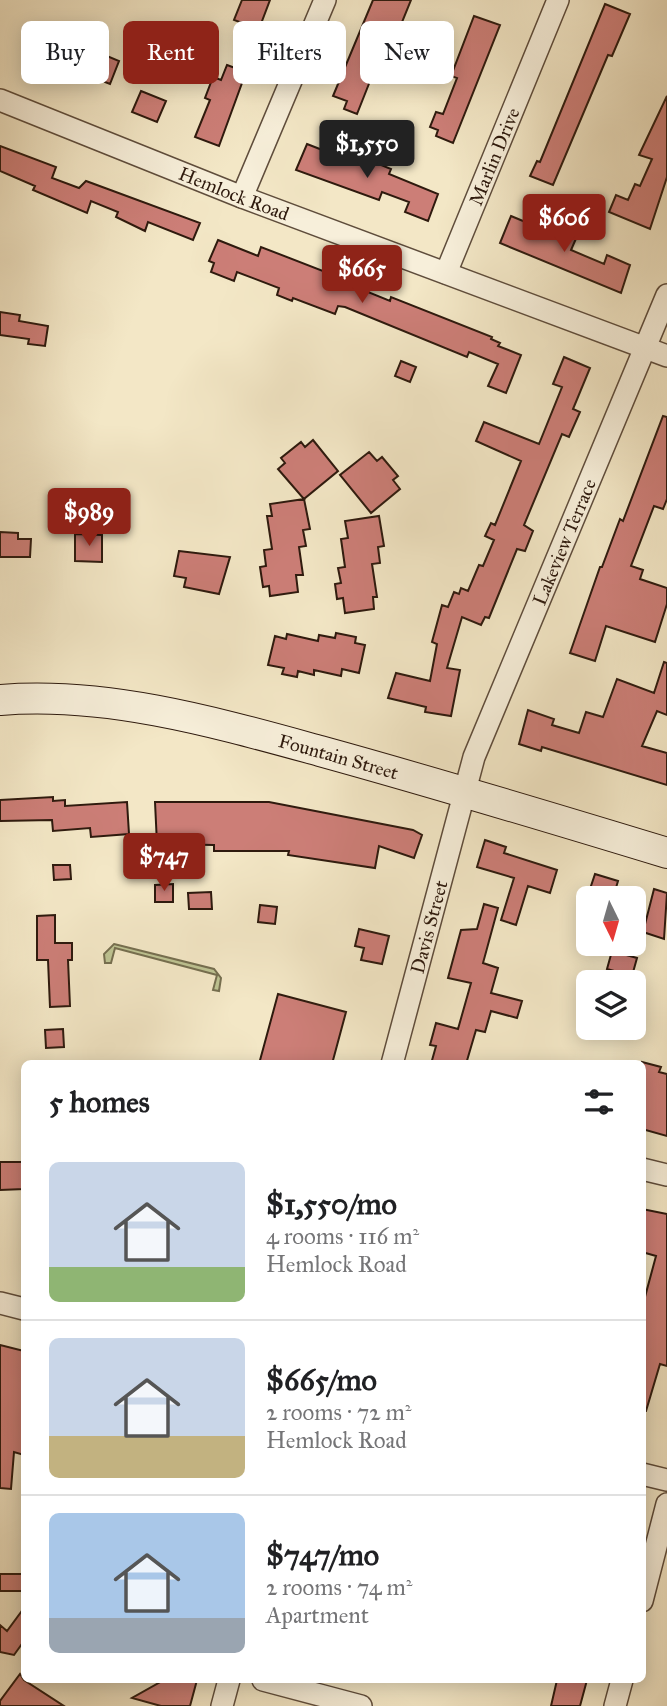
<!DOCTYPE html>
<html lang="en">
<head>
<meta charset="utf-8">
<style>
  body { margin:0; font-family:"IM FELL Great Primer",serif; background:#f6f6f6; color:#202124; height:100vh; display:flex; flex-direction:column; font-size:26px; white-space:nowrap }
  * { box-sizing:border-box; margin:0 }
  p { font-size:23px; color:#757577 }
  .icon { flex:none; width:38px; height:38px; fill:none; stroke:currentColor; stroke-width:2; stroke-linecap:round; stroke-linejoin:round }
  .map { position:relative; flex:1; overflow:hidden }
  .side { position:absolute; left:21px; top:1060px; width:625px; height:623px; display:flex; flex-direction:column; background:#fff; border-radius:10px; box-shadow:0 4px 18px #0003 }
  .side>* { flex:none }
  .hud { position:absolute; left:21px; top:21px; width:626px; height:63px; display:flex; gap:14px }
  .needle { width:46px; rotate:175deg }
  .controls { position:absolute; left:576px; top:886px; display:grid; gap:14px }
  .controls a { display:grid; place-items:center; width:70px; height:70px; border-radius:10px; background:#fff; box-shadow:0 4px 18px #0003; font-size:35px }
  .price { position:absolute; translate:-50% -60px; padding:0 16px; border-radius:7px; background:#8f2418; color:#fff; font-size:23px; line-height:46px; filter:drop-shadow(0 2px 4px #0008) }
  .price::after { content:''; position:absolute; left:50%; top:42px; width:21px; height:16px; margin-left:-10px; background:inherit; clip-path:polygon(0 0,100% 0,50% 100%) }
  .price.selected { background:#222; color:#fff }
  ul { padding:0; list-style:none }
  li { display:flex; align-items:center; gap:21px; height:175px; padding:0 28px }
  li+li { border-top:2px solid #e0e0e0 }
  li span { display:grid; place-items:center; flex:none; width:196px; height:140px; border-radius:10px; color:#555 }
  li>.icon { margin-inline-start:auto }
  span .icon { width:84px; height:84px; fill:#fffc; stroke-width:1 }
  li b { font-size:30px }
  h2 { display:flex; justify-content:space-between; align-items:center; height:84px; padding:0 28px; font-size:30px }
  .tag { padding:0 24px; border-radius:10px; background:#fff; box-shadow:0 4px 18px #0003; font-size:24px; line-height:63px }
  .tag.selected { background:#8f2418; color:#fff }
  .map>svg:first-child { display:block }
</style>
</head>
<body>
<div class="map">
<svg width="667" height="1706" viewBox="0 0 667 1706">
  <rect width="100%" height="100%" fill="#f3e7c6"/>
  <filter id="stains"><feTurbulence type="fractalNoise" baseFrequency=".00286" numOctaves="4"/><feColorMatrix values="0 0 0 0 .2 0 0 0 0 .09 0 0 0 0 .02 0 0 0 .5 -.17"/></filter>
  <radialGradient id="worn" r=".72"><stop offset=".6" stop-color="#630" stop-opacity="0"/><stop offset="1" stop-color="#630" stop-opacity=".3"/></radialGradient>
  <path fill="#bec493" stroke="#766f50" stroke-width="2" d="M 114,944 L 214,969 L 221,978 L 219,991 L 213,990 L 217,975 L 115,948 L 111,963 L 105,963 L 104,954 Z"/>
  <path fill="#cc7e77" stroke="#2e1a0e" stroke-width="2" d="M 242,0 L 270,0 L 259,29 L 234,20 Z
    M 373,0 L 411,0 L 383,69 L 376,66 L 357,114 L 344,109 L 347,101 L 333,96 Z
    M 605,4 L 630,14 L 612,56 L 608,55 L 553,185 L 530,176 L 537,161 L 540,162 Z
    M 474,16 L 500,25 L 453,143 L 436,136 L 438,130 L 430,127 L 436,112 L 443,114 L 457,78 L 451,76 Z
    M 45,30 L 119,61 L 110,84 L 35,55 Z
    M 227,65 L 246,72 L 219,146 L 195,137 L 210,100 L 205,98 L 213,77 L 221,80 Z
    M 141,91 L 166,101 L 157,122 L 132,112 Z
    M 667,96 L 667,177 L 650,229 L 609,212 L 616,195 L 628,200 L 635,184 L 640,186 L 652,159 L 639,155 Z
    M 307,144 L 371,169 L 374,162 L 391,169 L 389,174 L 438,194 L 428,221 L 405,212 L 409,202 L 382,192 L 379,200 L 296,170 Z
    M 0,146 L 56,167 L 52,178 L 79,188 L 86,181 L 200,223 L 193,240 L 148,222 L 145,231 L 116,217 L 118,212 L 91,201 L 87,213 L 33,190 L 35,186 L 0,171 Z
    M 511,216 L 559,236 L 562,228 L 578,234 L 571,250 L 604,264 L 607,255 L 630,265 L 621,293 L 500,243 Z
    M 218,240 L 258,256 L 261,247 L 354,283 L 353,286 L 390,301 L 391,297 L 492,337 L 491,339 L 500,343 L 498,346 L 521,355 L 506,393 L 488,386 L 498,364 L 469,352 L 467,357 L 345,307 L 338,306 L 335,314 L 293,298 L 292,301 L 277,295 L 279,288 L 237,272 L 234,281 L 211,272 L 214,263 L 209,261 Z
    M 0,312 L 20,315 L 19,321 L 48,326 L 45,346 L 28,344 L 29,339 L 0,335 Z
    M 564,357 L 590,368 L 573,409 L 580,412 L 569,437 L 562,434 L 524,525 L 533,531 L 525,551 L 517,549 L 489,618 L 485,617 L 481,625 L 462,617 L 447,668 L 460,670 L 451,716 L 425,712 L 426,707 L 388,698 L 396,673 L 430,681 L 437,644 L 432,642 L 442,605 L 448,607 L 454,592 L 459,594 L 461,588 L 468,591 L 479,565 L 483,566 L 494,540 L 485,536 L 491,523 L 495,525 L 521,461 L 476,441 L 484,422 L 539,444 L 562,387 L 553,384 Z
    M 401,361 L 416,367 L 410,382 L 395,376 Z
    M 663,416 L 667,417 L 667,499 L 663,509 L 654,506 L 631,566 L 643,570 L 640,579 L 667,588 L 667,604 L 655,642 L 606,626 L 595,661 L 570,653 L 600,567 L 602,567 L 620,519 L 623,521 Z
    M 313,440 L 338,471 L 304,499 L 310,529 L 303,530 L 306,546 L 299,547 L 303,575 L 296,575 L 298,592 L 270,596 L 269,586 L 263,587 L 260,567 L 266,566 L 264,550 L 272,549 L 267,516 L 272,516 L 270,504 L 304,499 L 278,469 L 285,463 L 281,458 L 301,442 L 305,447 Z
    M 369,452 L 377,461 L 382,457 L 398,476 L 393,480 L 400,489 L 371,513 L 340,475 Z
    M 379,516 L 384,546 L 378,547 L 380,563 L 372,564 L 377,597 L 373,597 L 374,609 L 345,613 L 343,598 L 337,599 L 335,584 L 341,583 L 338,568 L 345,567 L 341,539 L 348,538 L 345,521 Z
    M 0,532 L 18,533 L 18,539 L 31,539 L 30,557 L 0,557 Z
    M 75,534 L 102,535 L 102,562 L 75,561 Z
    M 179,551 L 230,557 L 219,594 L 184,587 L 186,578 L 174,576 Z
    M 336,633 L 356,637 L 355,643 L 365,645 L 359,673 L 342,669 L 341,676 L 314,670 L 314,675 L 298,671 L 297,677 L 282,674 L 284,668 L 268,665 L 275,636 L 286,639 L 287,634 L 318,641 L 319,635 L 335,638 Z
    M 664,662 L 667,663 L 667,715 L 657,711 L 642,746 L 667,753 L 667,785 L 542,747 L 541,751 L 519,744 L 528,710 L 554,719 L 552,725 L 579,733 L 586,712 L 603,717 L 617,679 L 654,693 Z
    M 53,797 L 53,801 L 65,800 L 65,806 L 127,802 L 129,834 L 91,837 L 90,828 L 53,831 L 52,820 L 0,821 L 0,800 Z
    M 155,802 L 269,802 L 413,830 L 422,835 L 414,858 L 379,846 L 375,868 L 288,855 L 289,851 L 214,851 L 214,845 L 157,844 Z
    M 485,840 L 506,847 L 504,853 L 557,870 L 550,893 L 528,886 L 516,925 L 501,920 L 514,878 L 477,867 Z
    M 53,865 L 70,865 L 71,879 L 54,880 Z
    M 595,874 L 618,881 L 613,898 L 587,898 Z
    M 173,884 L 173,902 L 155,902 L 155,885 Z
    M 654,889 L 667,893 L 664,939 L 643,932 Z
    M 211,892 L 212,909 L 189,909 L 188,893 Z
    M 484,904 L 498,908 L 483,963 L 498,968 L 491,993 L 522,1001 L 517,1018 L 491,1011 L 485,1032 L 476,1030 L 466,1064 L 431,1064 L 436,1046 L 430,1045 L 436,1023 L 458,1029 L 471,983 L 448,978 L 461,930 L 477,929 Z
    M 260,905 L 277,907 L 275,924 L 258,922 Z
    M 55,915 L 55,943 L 72,943 L 72,960 L 68,960 L 70,1006 L 50,1007 L 48,960 L 37,960 L 37,916 Z
    M 359,929 L 389,936 L 382,964 L 361,960 L 364,948 L 355,946 Z
    M 612,951 L 637,958 L 632,976 L 607,969 Z
    M 278,994 L 346,1012 L 332,1064 L 259,1064 Z
    M 63,1029 L 64,1047 L 46,1048 L 45,1030 Z
    M 642,1062 L 661,1067 L 659,1072 L 667,1074 L 667,1136 L 642,1129 Z
    M 0,1162 L 24,1162 L 24,1189 L 0,1190 Z
    M 642,1209 L 667,1214 L 667,1366 L 660,1364 L 646,1411 L 642,1411 L 642,1308 L 656,1256 L 642,1252 Z
    M 0,1345 L 24,1351 L 24,1455 L 14,1452 L 11,1489 L 0,1488 Z
    M 0,1574 L 24,1574 L 24,1591 L 0,1591 Z
    M 24,1608 L 24,1641 L 14,1655 L 0,1652 L 0,1625 L 7,1631 Z
    M 20,1674 L 24,1680 L 64,1706 L 0,1706 L 0,1701 Z
    M 164,1680 L 197,1680 L 190,1706 L 161,1706 L 132,1698 Z
    M 557,1680 L 587,1680 L 580,1706 L 551,1706 Z"/>
  <g fill="none" stroke-linecap="round" stroke-linejoin="round">
    <defs>
      <g id="minor">
        <path id="s1" d="M 0,100 L 242,197 L 667,356"/>
        <path d="M 242,197 L 325,0"/>
        <path id="s2" d="M 446,273 L 558,0"/>
        <path id="s3" d="M 392,1064 L 474,757 L 667,295"/>
        <path d="M 642,1169 L 667,1175"/>
        <path d="M 0,1303 L 24,1309"/>
        <path d="M 642,1474 L 667,1480"/>
        <path d="M 642,1601 L 667,1504"/>
        <path d="M 263,1680 L 361,1706"/>
        <path d="M 222,1706 L 229,1680"/>
        <path d="M 615,1706 L 622,1680"/>
      </g>
      <g id="secondary">
        <path id="s4" d="M 0,700 C 107,691 218,723 320,751 C 436,783 552,818 667,853"/>
      </g>
    </defs>
    <use href="#minor" stroke="#5f4d3c" stroke-width="24"/>
    <use href="#secondary" stroke="#2e1a0e" stroke-width="32"/>
    <use href="#minor" stroke="#f7efda" stroke-width="21"/>
    <use href="#secondary" stroke="#f7efda" stroke-width="30"/>
  </g>
  <g text-anchor="middle" stroke-width="7" stroke-linejoin="round" paint-order="stroke">
    <g font-size="19" fill="#2e1a0e" stroke="#f7efda">
      <text dy="7" stroke="none"><textPath href="#s2" startOffset="126">Marlin Drive</textPath></text>
      <text dy="7" stroke="none"><textPath href="#s1" startOffset="252">Hemlock Road</textPath></text>
      <text dy="7" stroke="none"><textPath href="#s3" startOffset="551">Lakeview Terrace</textPath></text>
      <text dy="7" stroke="none"><textPath href="#s4" startOffset="345">Fountain Street</textPath></text>
      <text dy="7" stroke="none"><textPath href="#s3" startOffset="142">Davis Street</textPath></text>
    </g>
  </g>
  <rect width="100%" height="100%" filter="url(#stains)"/>
  <rect width="100%" height="100%" fill="url(#worn)"/>
</svg>
<div class="controls">
<a><svg class="needle" viewBox="-14 -14 28 28"><path d="M0-13l5 13h-10z" fill="#e53935"/><path d="M0 13l5-13h-10z" fill="#757577"/></svg></a>
<a><svg class="icon" aria-label="layers" viewBox="0 0 24 24"><path d="M12 4l9 5-9 5-9-5zM3 14l9 5 9-5"/></svg></a>
</div>
<b class="price selected" style="left:367px;top:180px">$1,550</b>
<b class="price" style="left:564px;top:254px">$606</b>
<b class="price" style="left:362px;top:305px">$665</b>
<b class="price" style="left:89px;top:548px">$989</b>
<b class="price" style="left:164px;top:893px">$747</b>
<div class="hud">
<a class="tag">Buy</a>
<a class="tag selected">Rent</a>
<a class="tag">Filters</a>
<a class="tag">New</a>
</div>
<section class="side">
<h2>5 homes<svg class="icon" aria-label="filters" viewBox="0 0 24 24"><path d="M4 7h16M4 17h16"/><circle cx="9" cy="7" r="2"/><circle cx="15" cy="17" r="2"/></svg></h2>
<ul>
<li><span style="background:linear-gradient(#c9d6e8 75%,#8fb573 0)"><svg class="icon" aria-label="home" viewBox="0 0 24 24"><path d="M3 11l9-7 9 7M6 9v11h12V9"/></svg></span><div><b>$1,550/mo</b><p>4 rooms · 116 m²</p><p>Hemlock Road</p></div></li>
<li><span style="background:linear-gradient(#c9d6e8 70%,#c2b280 0)"><svg class="icon" aria-label="home" viewBox="0 0 24 24"><path d="M3 11l9-7 9 7M6 9v11h12V9"/></svg></span><div><b>$665/mo</b><p>2 rooms · 72 m²</p><p>Hemlock Road</p></div></li>
<li><span style="background:linear-gradient(#a9c7e8 75%,#9aa5b1 0)"><svg class="icon" aria-label="home" viewBox="0 0 24 24"><path d="M3 11l9-7 9 7M6 9v11h12V9"/></svg></span><div><b>$747/mo</b><p>2 rooms · 74 m²</p><p>Apartment</p></div></li>
</ul>
</section>
</div>
</body>
</html>
